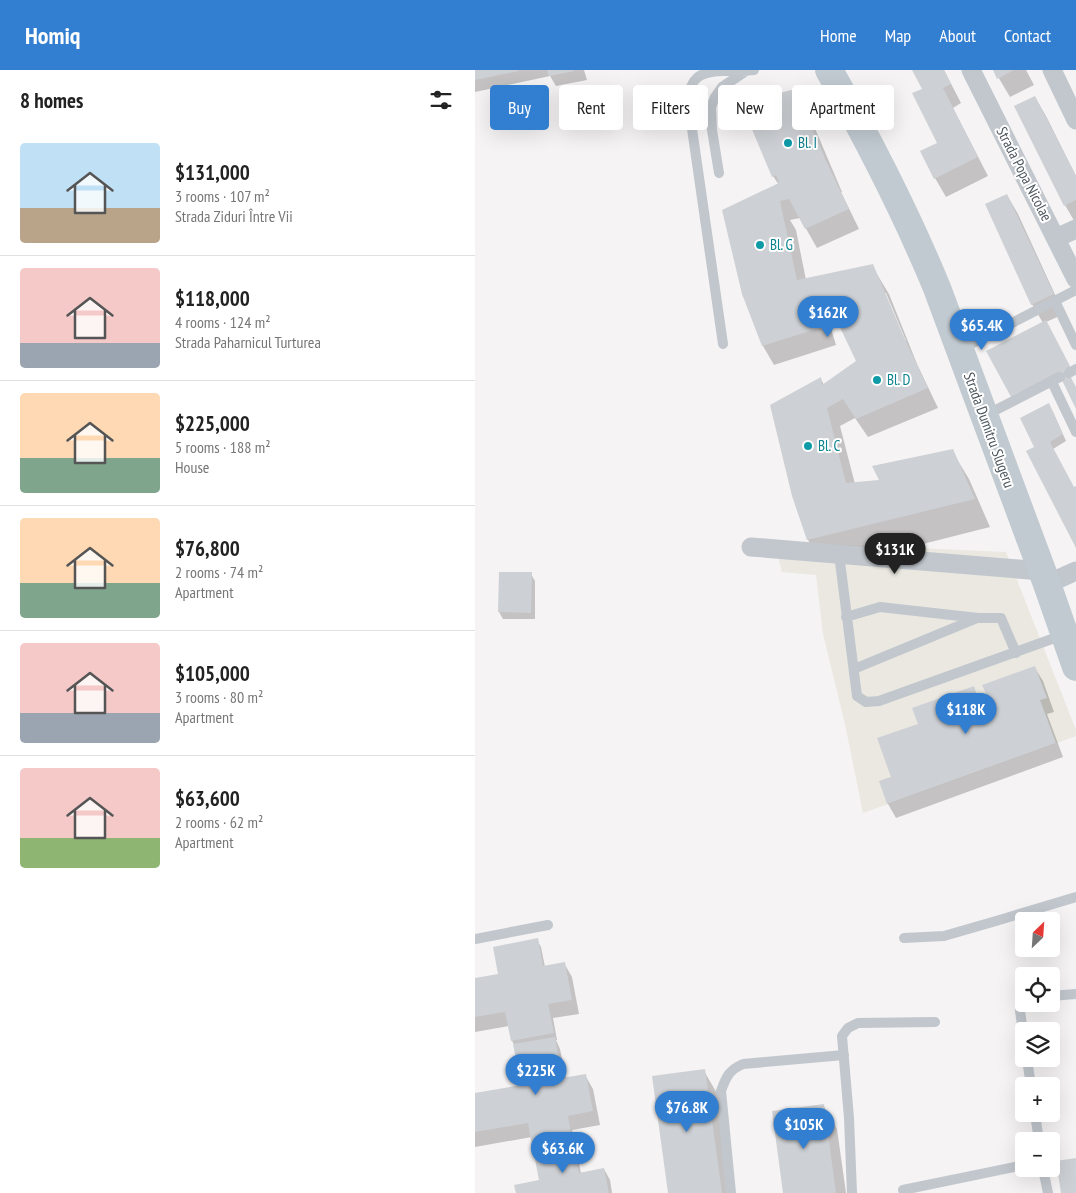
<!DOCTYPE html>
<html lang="en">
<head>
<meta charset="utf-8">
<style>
  body { margin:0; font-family:"PT Sans Narrow",sans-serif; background:#f2f2f2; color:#222; height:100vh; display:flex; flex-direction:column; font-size:19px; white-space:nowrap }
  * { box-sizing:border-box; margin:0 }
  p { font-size:16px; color:#767676 }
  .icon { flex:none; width:28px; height:28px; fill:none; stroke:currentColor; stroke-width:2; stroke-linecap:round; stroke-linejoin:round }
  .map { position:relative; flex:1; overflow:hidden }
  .panel { display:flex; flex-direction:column; background:#fff; width:475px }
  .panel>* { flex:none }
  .guide { position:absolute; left:15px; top:15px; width:475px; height:45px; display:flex; gap:10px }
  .needle { width:32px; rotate:25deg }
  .tools { position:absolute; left:540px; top:842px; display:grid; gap:10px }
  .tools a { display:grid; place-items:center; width:45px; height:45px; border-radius:5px; background:#fff; box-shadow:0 5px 20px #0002; font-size:25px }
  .price { position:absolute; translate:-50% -42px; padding:0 11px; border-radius:18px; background:#327ed0; color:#fff; font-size:16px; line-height:32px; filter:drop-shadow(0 1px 2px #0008) }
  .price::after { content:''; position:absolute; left:50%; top:30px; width:15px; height:11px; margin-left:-8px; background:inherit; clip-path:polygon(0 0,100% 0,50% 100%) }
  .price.active { background:#222; color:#fff }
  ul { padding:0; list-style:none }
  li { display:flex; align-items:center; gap:15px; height:125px; padding:0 20px }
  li+li { border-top:1px solid #e0e0e0 }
  li span { display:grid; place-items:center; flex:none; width:140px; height:100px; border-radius:5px; color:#555 }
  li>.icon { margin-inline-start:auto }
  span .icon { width:60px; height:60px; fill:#fffc; stroke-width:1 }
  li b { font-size:21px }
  h2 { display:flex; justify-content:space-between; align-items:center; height:60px; padding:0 20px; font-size:21px }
  .pill { padding:0 18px; border-radius:5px; background:#fff; box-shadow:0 5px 20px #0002; font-size:18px; line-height:45px }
  .pill.active { background:#327ed0; color:#fff }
  header { display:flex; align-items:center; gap:30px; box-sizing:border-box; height:70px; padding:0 25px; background:#327ed0; color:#fff }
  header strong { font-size:24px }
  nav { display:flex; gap:28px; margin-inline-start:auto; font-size:18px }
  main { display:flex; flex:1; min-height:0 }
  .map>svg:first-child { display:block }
</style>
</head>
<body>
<header>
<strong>Homiq</strong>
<nav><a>Home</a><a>Map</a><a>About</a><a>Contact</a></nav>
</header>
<main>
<section class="panel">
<h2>8 homes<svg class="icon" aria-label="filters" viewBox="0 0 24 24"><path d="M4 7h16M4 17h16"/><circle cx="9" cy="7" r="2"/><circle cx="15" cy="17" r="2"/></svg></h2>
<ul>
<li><span style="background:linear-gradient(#bfe0f5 65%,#b9a48a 0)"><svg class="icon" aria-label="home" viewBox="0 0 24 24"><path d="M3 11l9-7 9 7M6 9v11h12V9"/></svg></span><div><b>$131,000</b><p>3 rooms · 107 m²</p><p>Strada Ziduri Între Vii</p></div></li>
<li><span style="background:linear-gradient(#f6c9c9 75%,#9aa5b1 0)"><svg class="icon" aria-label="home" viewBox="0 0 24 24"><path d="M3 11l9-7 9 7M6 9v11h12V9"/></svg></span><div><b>$118,000</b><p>4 rooms · 124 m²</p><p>Strada Paharnicul Turturea</p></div></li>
<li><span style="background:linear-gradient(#ffd9b3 65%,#7fa58c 0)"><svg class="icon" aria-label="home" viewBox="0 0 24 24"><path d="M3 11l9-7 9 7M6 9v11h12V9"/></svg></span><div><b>$225,000</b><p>5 rooms · 188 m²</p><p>House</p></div></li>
<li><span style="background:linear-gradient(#ffd9b3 65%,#7fa58c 0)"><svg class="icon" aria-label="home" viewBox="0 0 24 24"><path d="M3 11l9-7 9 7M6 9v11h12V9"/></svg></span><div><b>$76,800</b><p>2 rooms · 74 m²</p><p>Apartment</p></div></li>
<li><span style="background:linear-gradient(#f6c9c9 70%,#9aa5b1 0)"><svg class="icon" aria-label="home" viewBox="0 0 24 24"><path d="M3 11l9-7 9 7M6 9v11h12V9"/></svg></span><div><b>$105,000</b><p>3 rooms · 80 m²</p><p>Apartment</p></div></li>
<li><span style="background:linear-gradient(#f6c9c9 70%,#8fb573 0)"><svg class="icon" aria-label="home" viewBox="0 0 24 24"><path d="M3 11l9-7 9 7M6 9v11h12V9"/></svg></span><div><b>$63,600</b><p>2 rooms · 62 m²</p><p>Apartment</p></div></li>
</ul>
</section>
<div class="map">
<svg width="601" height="1123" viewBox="0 0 601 1123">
  <rect width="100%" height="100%" fill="#f5f3f3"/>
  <path fill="#eae8e1" d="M 299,472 L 531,482 L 601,660 L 601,666 L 388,743 L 370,654 L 348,564 L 341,505 L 307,502 Z"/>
  <path fill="#0003" fill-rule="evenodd" d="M 0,0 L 109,0 L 112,10 L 81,16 L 75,6 L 0,22 Z
    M 439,0 L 469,0 L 486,33 L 478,38 L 513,106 L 471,127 L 460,108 L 463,73 L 448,19 Z
    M 519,0 L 551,0 L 559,15 L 535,27 Z
    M 319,21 L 336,49 L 367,122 L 366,122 L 384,159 L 342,178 L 325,148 L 315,150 L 321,160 L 331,210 L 397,196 L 414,224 L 442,294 L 463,338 L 393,367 L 380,348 L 365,356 L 380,414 L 403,412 L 477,381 L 494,409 L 515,457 L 440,476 L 435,467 L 344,489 L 333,470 L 346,309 L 349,315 L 382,291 L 361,247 L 353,249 L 361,275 L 299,295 L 288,276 L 268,224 L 304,115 L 298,106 ZM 409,223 L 411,223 L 431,271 L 429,272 Z
    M 560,27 L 571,46 L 601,106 L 601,154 L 590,135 Z
    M 532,125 L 543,144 L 589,244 L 571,252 L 598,303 L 541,333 L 568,253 L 557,234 Z
    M 578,342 L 591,371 L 578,379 L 601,475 L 561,377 Z
    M 56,504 L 60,511 L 60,549 L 28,549 L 24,542 Z
    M 560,598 L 568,611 L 579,642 L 572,644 L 588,687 L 421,748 L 413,734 L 405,711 L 417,707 L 444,655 L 498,618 L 505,629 L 513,627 Z
    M 62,870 L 66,877 L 70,897 L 89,893 L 97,907 L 104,944 L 78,948 L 82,970 L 81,970 L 85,979 L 91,1008 L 110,1005 L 118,1019 L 125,1055 L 97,1060 L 100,1076 L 99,1076 L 101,1080 L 106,1103 L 129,1099 L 135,1110 L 137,1123 L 42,1123 L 66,1111 L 61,1080 L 58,1075 L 57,1067 L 0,1077 L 0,1025 L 48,1016 L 40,976 L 37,971 L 34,956 L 0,962 L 0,909 L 25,905 Z
    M 229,1001 L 243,1025 L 257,1123 L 195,1123 Z
    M 348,1035 L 362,1059 L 371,1123 L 310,1123 Z"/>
  <path fill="#cdd0d4" d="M 0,0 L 44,0 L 44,1 L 0,10 Z
    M 72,0 L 99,0 L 99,1 L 74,6 Z
    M 437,0 L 469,0 L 476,14 L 468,18 L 503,87 L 459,109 L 445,81 L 462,73 L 437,23 L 447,19 Z
    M 518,0 L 539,0 L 522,9 Z
    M 320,19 L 352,93 L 374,139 L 330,159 L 314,129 L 305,131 L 322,210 L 398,194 L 428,265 L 453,318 L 381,349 L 368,329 L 352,338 L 371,413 L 404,410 L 397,396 L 478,379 L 500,429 L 332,470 L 317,426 L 295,335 L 346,307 L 347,315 L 381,291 L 351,228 L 343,230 L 351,256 L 287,276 L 267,224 L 247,140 L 304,113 L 301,105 L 297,107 L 266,33 Z
    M 560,26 L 601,106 L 601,130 L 589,136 L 539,36 Z
    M 532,124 L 579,224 L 556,235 L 510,134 Z
    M 571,250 L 595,296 L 591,298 L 601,317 L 601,339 L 583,302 L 536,327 L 511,281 Z
    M 574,333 L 588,364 L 575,372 L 599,417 L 601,416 L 601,478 L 551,381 L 559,377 L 545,348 Z
    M 24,502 L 57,502 L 56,543 L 23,542 Z
    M 560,596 L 572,628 L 565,630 L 581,673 L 412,734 L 404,711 L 416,707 L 402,668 L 443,654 L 437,638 L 499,616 L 503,629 L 512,626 L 507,615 Z
    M 63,868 L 68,896 L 90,892 L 97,930 L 73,934 L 79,963 L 36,971 L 30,942 L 0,947 L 0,908 L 23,904 L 18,877 Z
    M 80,967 L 87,1008 L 111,1004 L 118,1041 L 93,1046 L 97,1069 L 57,1076 L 53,1053 L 0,1062 L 0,1023 L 46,1015 L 38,974 Z
    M 230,999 L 247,1123 L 193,1123 L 177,1006 Z
    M 349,1034 L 361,1123 L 308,1123 L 297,1041 Z
    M 98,1072 L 104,1103 L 129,1098 L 134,1123 L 41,1123 L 39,1115 L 64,1110 L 58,1079 Z
    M 601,1088 L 601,1123 L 586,1123 L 581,1091 Z"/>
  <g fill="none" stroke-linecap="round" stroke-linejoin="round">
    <path stroke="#c1c7cd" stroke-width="10" d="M 244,103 L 237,60 L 236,37 L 240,27 L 247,17 L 271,1
      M 580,231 L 601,275
      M 248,274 L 213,31 C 215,7 225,2 247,1 C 258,1 269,1 279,0
      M 486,279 L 601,220
      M 594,303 L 601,299
      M 577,312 L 601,362
      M 511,345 L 585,307
      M 364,484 L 382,626 L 391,632 L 404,631 L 588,565
      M 371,547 L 405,537 L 503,548 L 526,548 L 541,583
      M 379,599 L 500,549
      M 429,868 L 469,866 L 521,851 L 601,827
      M 0,869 L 73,855
      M 576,926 L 601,924
      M 549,932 L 545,941 L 549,968
      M 552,989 L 556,1016
      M 560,1044 L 564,1071
      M 568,1099 L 573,1123
      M 428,1120 L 549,1095
      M 256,1123 L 246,1021 C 251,1007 254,1000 268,994 L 369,985
      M 377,1123 L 374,1048 L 367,966 L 373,958 L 383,953 L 460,952"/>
    <path stroke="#c1c7cd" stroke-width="19" d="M 496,0 L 601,209
      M 577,0 L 601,50
      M 581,168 L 601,159
      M 276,477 L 567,501
      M 572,514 L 601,501"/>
    <path stroke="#c1cad1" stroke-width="28" d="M 354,0 C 394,71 431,143 462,218 L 572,514 L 601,597"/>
  </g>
  <g fill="#0f9aa8" stroke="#fff" stroke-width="2">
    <circle cx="313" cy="73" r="5"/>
    <circle cx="285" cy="175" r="5"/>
    <circle cx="402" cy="310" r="5"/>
    <circle cx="333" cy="376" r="5"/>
  </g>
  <g text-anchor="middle" stroke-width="4" stroke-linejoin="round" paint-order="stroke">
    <g font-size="15" fill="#0d838f" stroke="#fff" text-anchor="start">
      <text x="323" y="78">Bl. I</text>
      <text x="295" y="180">Bl. G</text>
      <text x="412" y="315">Bl. D</text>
      <text x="343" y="381">Bl. C</text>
    </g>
    <g font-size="15" fill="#4d575e" stroke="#fff">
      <text transform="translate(549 104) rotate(63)" y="5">Strada Popa Nicolae</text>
      <text transform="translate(514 360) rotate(70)" y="5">Strada Dumitru Slugeru</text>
    </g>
  </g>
</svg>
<div class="tools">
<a><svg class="needle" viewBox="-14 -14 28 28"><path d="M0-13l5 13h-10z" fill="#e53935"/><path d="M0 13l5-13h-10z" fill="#767676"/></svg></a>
<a><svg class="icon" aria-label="locate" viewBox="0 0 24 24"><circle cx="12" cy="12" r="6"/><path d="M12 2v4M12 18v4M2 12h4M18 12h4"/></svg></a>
<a><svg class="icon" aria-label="layers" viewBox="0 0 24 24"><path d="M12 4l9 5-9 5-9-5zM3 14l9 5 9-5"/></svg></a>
<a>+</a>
<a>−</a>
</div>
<b class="price" style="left:353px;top:268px">$162K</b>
<b class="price" style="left:507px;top:281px">$65.4K</b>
<b class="price active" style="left:420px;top:505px">$131K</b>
<b class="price" style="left:491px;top:665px">$118K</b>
<b class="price" style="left:61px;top:1026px">$225K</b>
<b class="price" style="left:212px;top:1063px">$76.8K</b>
<b class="price" style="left:329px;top:1080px">$105K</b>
<b class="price" style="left:88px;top:1104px">$63.6K</b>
<div class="guide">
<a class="pill active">Buy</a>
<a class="pill">Rent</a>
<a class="pill">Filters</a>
<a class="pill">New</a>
<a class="pill">Apartment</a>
</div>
</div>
</main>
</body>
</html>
